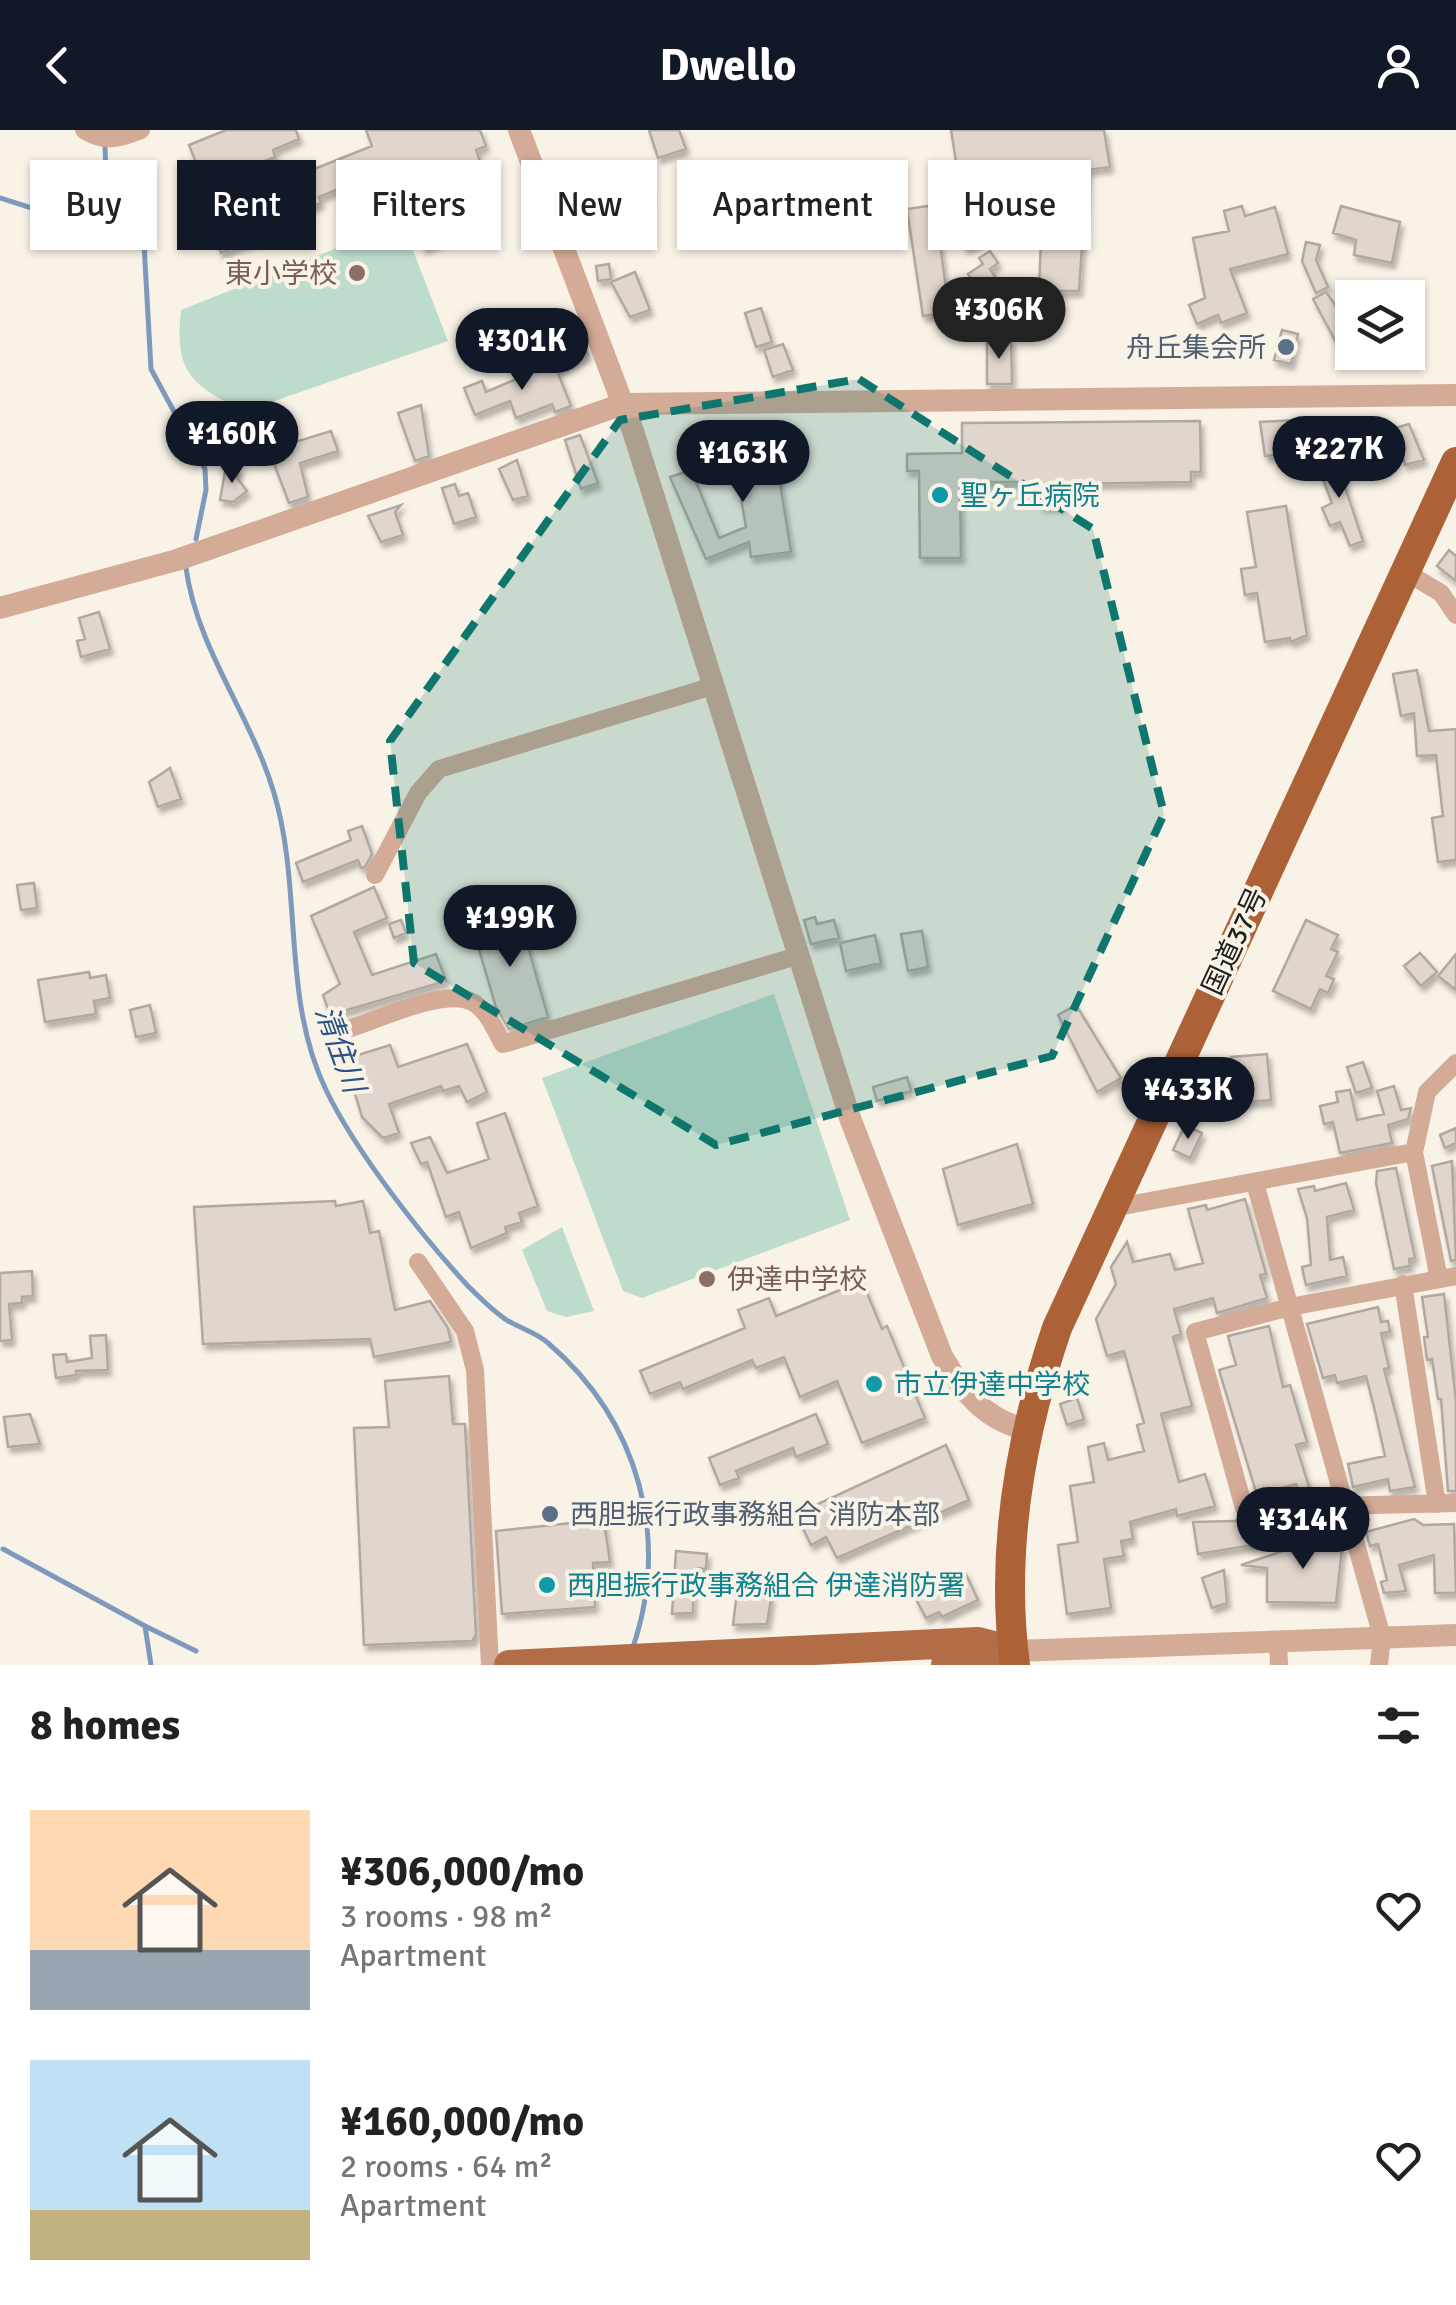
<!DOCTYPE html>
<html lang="en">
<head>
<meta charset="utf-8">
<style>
  body { margin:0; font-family:Signika,"Noto Sans JP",sans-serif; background:#f2f2f2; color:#222; height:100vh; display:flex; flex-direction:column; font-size:38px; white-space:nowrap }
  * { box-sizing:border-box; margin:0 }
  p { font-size:32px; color:#767676 }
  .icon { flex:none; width:55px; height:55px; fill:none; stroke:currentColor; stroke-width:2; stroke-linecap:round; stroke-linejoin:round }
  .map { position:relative; height:1535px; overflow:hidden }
  .details { display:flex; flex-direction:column; background:#fff; flex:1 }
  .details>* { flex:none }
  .hud { position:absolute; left:30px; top:30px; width:1398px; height:90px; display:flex; gap:20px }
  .tools { position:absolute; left:1335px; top:150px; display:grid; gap:20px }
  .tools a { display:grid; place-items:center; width:90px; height:90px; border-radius:0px; background:#fff; box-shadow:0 2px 8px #0004; font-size:50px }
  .price { position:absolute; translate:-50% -85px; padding:0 22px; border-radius:35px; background:#111827; color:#fff; font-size:32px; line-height:65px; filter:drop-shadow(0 2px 5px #0008) }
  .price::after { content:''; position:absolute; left:50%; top:60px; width:30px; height:22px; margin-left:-15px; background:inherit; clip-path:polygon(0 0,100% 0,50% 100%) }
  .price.selected { background:#222; color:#fff }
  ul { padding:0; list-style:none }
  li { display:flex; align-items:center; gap:30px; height:250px; padding:0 30px }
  li span { display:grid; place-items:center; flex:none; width:280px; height:200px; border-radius:0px; color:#555 }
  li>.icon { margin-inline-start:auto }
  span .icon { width:120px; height:120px; fill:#fffc; stroke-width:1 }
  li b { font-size:42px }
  h2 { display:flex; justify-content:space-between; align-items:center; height:120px; padding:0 30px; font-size:42px }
  .pill { padding:0 35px; border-radius:0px; background:#fff; box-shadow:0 2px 8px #0004; font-size:35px; line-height:90px }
  .pill.selected { background:#111827; color:#fff }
  header { display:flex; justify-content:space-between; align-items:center; height:130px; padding:0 30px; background:#111827; color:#fff; font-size:45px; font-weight:800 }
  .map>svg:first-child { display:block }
</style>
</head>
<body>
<header><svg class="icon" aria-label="back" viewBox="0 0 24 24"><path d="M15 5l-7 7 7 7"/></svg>Dwello<svg class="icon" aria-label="person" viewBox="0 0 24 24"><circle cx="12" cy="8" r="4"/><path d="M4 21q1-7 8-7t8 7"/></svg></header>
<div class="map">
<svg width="1456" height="1535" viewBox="0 0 1456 1535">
  <defs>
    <filter id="shadow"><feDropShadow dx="3" dy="5.5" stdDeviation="2.5" flood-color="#0004"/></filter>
  </defs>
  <rect width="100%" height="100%" fill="#f9f2e7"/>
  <path fill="#bedccc" d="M 402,92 L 448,211 L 245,281 C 192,256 174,243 181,180 Z
    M 774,864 L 850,1090 L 642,1168 L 623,1161 L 542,948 Z
    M 562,1097 L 594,1181 L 566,1187 L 547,1181 L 522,1120 Z"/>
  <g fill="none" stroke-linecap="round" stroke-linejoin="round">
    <path stroke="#7d9abc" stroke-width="5" d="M 105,13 L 106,53 L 127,108
      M 0,68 L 144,114 L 151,239 L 205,339 L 206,360 L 196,409
      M 186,438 C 197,519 251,585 274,663 C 303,760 281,867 326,960 C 356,1022 421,1105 468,1156 C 480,1168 494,1182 508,1191 C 520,1198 537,1203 548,1213 C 639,1291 671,1408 632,1520
      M 3,1419 L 145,1496 L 151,1535
      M 145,1496 L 196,1521"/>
  </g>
  <path fill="#e0d6cd" stroke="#b1a89f" stroke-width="2.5" filter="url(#shadow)" d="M 226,0 L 296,0 L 299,9 L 273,20 L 275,27 L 220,49 L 229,74 L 245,68 L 250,79 L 257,77 L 268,105 L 221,123 L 199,66 L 208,62 L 189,15 Z
    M 366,0 L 480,0 L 486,16 L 476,20 L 480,31 L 447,44 L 445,40 L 393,61 L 384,40 L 319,67 L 321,73 L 287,87 L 274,55 L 372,16 Z
    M 649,0 L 679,0 L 686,19 L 658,28 Z
    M 951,0 L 1104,0 L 1110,37 L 1087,40 L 1079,161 L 1039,161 L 1042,85 L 1021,91 L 1011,57 L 972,62 L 980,90 L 966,94 Z
    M 646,54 L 650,68 L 614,78 L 610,64 Z
    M 471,74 L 480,96 L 424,118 L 416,95 Z
    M 798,75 L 801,96 L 762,102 L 759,81 Z
    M 935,75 L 949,182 L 923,186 L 907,79 Z
    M 1242,76 L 1245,86 L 1275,77 L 1288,124 L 1230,139 L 1247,183 L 1221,193 L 1218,185 L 1197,194 L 1189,175 L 1205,168 L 1193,108 L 1229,101 L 1224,81 Z
    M 1341,76 L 1400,92 L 1392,133 L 1354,125 L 1356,110 L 1333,103 Z
    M 973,99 L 978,114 L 965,118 L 960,103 Z
    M 1306,112 L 1320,115 L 1316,130 L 1328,157 L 1316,163 L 1302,131 Z
    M 990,121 L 998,133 L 990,139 L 1001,156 L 984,167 L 968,144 L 983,134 L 979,128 Z
    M 609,134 L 611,149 L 598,151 L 596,136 Z
    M 635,142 L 650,180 L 630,187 L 611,152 Z
    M 1326,162 L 1352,199 L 1352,222 L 1344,227 L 1313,169 Z
    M 761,178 L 772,212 L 756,217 L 745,183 Z
    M 1282,200 L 1298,204 L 1291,234 L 1274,230 Z
    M 581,207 L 588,225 L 558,240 L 549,220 Z
    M 987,210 L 1011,210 L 1012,254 L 987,254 Z
    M 783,214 L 793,240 L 773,247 L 764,220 Z
    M 554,233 L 571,276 L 555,282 L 552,274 L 516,288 L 510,271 L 475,285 L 464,258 L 482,251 L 486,262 Z
    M 421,275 L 429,326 L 415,331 L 398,283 Z
    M 1318,289 L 1318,297 L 1348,291 L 1351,307 L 1326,312 L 1325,306 L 1281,307 L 1283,324 L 1265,326 L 1260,292 Z
    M 1200,291 L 1201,342 L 1191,342 L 1191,352 L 1062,354 L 1063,376 L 1041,376 L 1041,352 L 960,352 L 961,428 L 920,428 L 919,341 L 907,341 L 907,324 L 962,323 L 962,293 Z
    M 1409,294 L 1424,330 L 1405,335 L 1395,298 Z
    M 331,301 L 338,321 L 300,333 L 308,367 L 289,373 L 265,310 L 288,302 L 292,313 Z
    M 580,305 L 598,353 L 581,359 L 565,310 Z
    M 773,309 L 791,422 L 751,427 L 749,412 L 706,429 L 670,347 L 691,340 L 719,408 L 746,397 L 732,317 Z
    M 1334,324 L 1363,411 L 1350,416 L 1340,392 L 1330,396 L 1322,378 L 1332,373 L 1318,336 L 1323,334 L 1321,329 Z
    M 517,330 L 528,366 L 513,370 L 499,339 Z
    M 226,336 L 239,338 L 237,348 L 247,361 L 233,372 L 220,370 Z
    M 455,354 L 459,366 L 468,363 L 476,387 L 454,394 L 442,358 Z
    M 401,375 L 395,382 L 403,405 L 381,412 L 368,386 Z
    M 1286,376 L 1307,505 L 1291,512 L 1290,508 L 1265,512 L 1257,463 L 1245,465 L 1241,439 L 1256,437 L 1247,382 Z
    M 1449,420 L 1456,426 L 1456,451 L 1437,436 Z
    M 99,482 L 110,519 L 81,527 L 77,511 L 85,509 L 79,488 Z
    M 1417,540 L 1429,601 L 1456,599 L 1456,730 L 1438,732 L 1432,688 L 1443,686 L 1436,625 L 1417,626 L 1414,583 L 1401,586 L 1393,544 Z
    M 170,638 L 181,669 L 158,677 L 149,652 Z
    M 362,696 L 372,724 L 365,737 L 361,738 L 358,730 L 303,752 L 296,733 L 351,710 L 348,701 Z
    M 34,753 L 37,778 L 21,780 L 17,755 Z
    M 374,757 L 387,788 L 354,802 L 372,845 L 436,824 L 446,851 L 330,885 L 323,865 L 340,854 L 311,786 Z
    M 518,782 L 548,887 L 509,899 L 496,877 L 472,796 Z
    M 815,787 L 817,794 L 834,790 L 839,808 L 811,814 L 804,790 Z
    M 401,790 L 406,803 L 394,808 L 389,794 Z
    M 1306,790 L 1338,805 L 1331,819 L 1338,822 L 1326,846 L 1334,849 L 1328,863 L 1320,859 L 1311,879 L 1273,861 Z
    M 922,801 L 928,837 L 908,841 L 901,804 Z
    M 875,805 L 881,833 L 846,841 L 840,813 Z
    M 1420,823 L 1437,842 L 1421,856 L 1404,836 Z
    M 1456,824 L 1456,860 L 1438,846 Z
    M 89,842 L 90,848 L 106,845 L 110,868 L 94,871 L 96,884 L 45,892 L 38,850 Z
    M 150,875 L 156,903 L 136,907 L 130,880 Z
    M 1076,875 L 1121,948 L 1097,962 L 1058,885 Z
    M 467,914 L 487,962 L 467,972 L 459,956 L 443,961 L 441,956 L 389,974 L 399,1003 L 383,1008 L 362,987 L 345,929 L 390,915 L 398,937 Z
    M 1267,924 L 1271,970 L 1235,973 L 1235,966 L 1203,950 L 1211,934 L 1233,944 L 1231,927 Z
    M 1363,932 L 1372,958 L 1356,963 L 1347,937 Z
    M 907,947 L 911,961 L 877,971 L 873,957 Z
    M 1394,956 L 1401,980 L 1411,978 L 1408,989 L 1388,995 L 1392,1013 L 1340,1023 L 1333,992 L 1324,994 L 1320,976 L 1338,972 L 1336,962 L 1350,960 L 1357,990 L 1384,984 L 1377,961 Z
    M 505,983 L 538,1076 L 519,1083 L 522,1092 L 505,1097 L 507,1103 L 471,1118 L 459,1082 L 446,1087 L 427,1032 L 421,1034 L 411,1013 L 430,1007 L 447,1043 L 489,1029 L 477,993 Z
    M 1185,995 L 1202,1003 L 1190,1028 L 1173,1020 Z
    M 1456,998 L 1456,1013 L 1445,1018 L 1440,1005 Z
    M 1017,1014 L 1033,1074 L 958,1095 L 943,1039 Z
    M 1452,1031 L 1456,1130 L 1451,1131 L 1432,1036 Z
    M 1396,1038 L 1415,1128 L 1409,1129 L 1410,1136 L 1394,1139 L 1376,1053 L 1377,1041 Z
    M 1346,1053 L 1354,1080 L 1327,1087 L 1330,1130 L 1343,1127 L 1347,1146 L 1306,1155 L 1302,1137 L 1311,1135 L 1307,1088 L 1298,1059 L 1314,1056 L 1315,1061 Z
    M 1245,1069 L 1266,1144 L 1260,1145 L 1267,1168 L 1217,1183 L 1213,1168 L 1174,1179 L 1181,1204 L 1173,1207 L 1192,1276 L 1161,1284 L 1179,1352 L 1205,1344 L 1215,1376 L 1177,1386 L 1176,1379 L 1130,1392 L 1133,1409 L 1121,1411 L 1124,1426 L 1104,1429 L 1111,1478 L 1067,1484 L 1058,1415 L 1078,1412 L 1070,1356 L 1094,1352 L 1088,1317 L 1104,1313 L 1108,1330 L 1144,1321 L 1137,1295 L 1144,1293 L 1124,1221 L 1107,1226 L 1096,1189 L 1116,1154 L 1111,1137 L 1127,1112 L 1133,1132 L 1170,1124 L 1175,1140 L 1203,1133 L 1188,1079 L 1206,1075 L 1207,1080 Z
    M 335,1071 L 336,1076 L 363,1071 L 370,1103 L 379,1101 L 395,1180 L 430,1171 L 448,1198 L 451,1212 L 374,1227 L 370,1209 L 203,1214 L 194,1077 Z
    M 32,1141 L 33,1166 L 22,1167 L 22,1173 L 9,1174 L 12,1210 L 0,1211 L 0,1143 Z
    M 862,1151 L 882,1199 L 887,1196 L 925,1288 L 862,1313 L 837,1251 L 800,1267 L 784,1227 L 756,1238 L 752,1230 L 683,1259 L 680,1252 L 650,1264 L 640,1241 L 745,1198 L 738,1180 L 769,1168 L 776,1186 Z
    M 1444,1164 L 1456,1271 L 1456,1361 L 1448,1361 L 1441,1269 L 1438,1269 L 1432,1229 L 1427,1230 L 1424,1207 L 1428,1207 L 1422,1167 Z
    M 1378,1177 L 1381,1192 L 1388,1191 L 1390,1202 L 1381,1203 L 1389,1238 L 1384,1239 L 1415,1357 L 1390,1361 L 1388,1349 L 1353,1357 L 1348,1334 L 1385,1326 L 1374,1277 L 1366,1246 L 1337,1253 L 1335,1245 L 1323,1248 L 1307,1194 Z
    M 1269,1196 L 1283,1257 L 1290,1255 L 1307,1312 L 1296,1315 L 1310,1360 L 1299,1364 L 1296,1354 L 1257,1365 L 1219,1240 L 1236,1235 L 1228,1206 Z
    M 106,1205 L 108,1240 L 76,1241 L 76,1245 L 56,1248 L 53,1225 L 66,1224 L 67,1232 L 92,1228 L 90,1206 Z
    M 449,1246 L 453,1294 L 465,1294 L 476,1505 L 472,1511 L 364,1515 L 354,1298 L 389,1297 L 385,1251 Z
    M 1077,1268 L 1084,1289 L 1067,1295 L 1060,1274 Z
    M 30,1284 L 40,1314 L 8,1317 L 4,1287 Z
    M 816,1284 L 828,1314 L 796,1327 L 793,1318 L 736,1341 L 739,1348 L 720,1355 L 709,1328 Z
    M 946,1315 L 969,1370 L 837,1428 L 826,1407 L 811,1415 L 796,1384 Z
    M 590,1384 L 604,1392 L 610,1432 L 593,1433 L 595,1477 L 502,1484 L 496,1401 L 571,1393 Z
    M 1414,1389 L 1423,1395 L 1454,1394 L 1456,1463 L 1435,1463 L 1434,1425 L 1399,1435 L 1406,1461 L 1384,1463 L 1381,1452 L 1387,1450 L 1378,1414 L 1370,1416 L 1366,1402 Z
    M 1277,1390 L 1278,1411 L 1198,1424 L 1193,1392 Z
    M 1308,1408 L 1332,1408 L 1332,1417 L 1342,1417 L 1336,1473 L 1267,1472 L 1267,1438 L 1241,1435 L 1283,1421 L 1281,1414 L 1308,1413 Z
    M 676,1421 L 707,1424 L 706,1439 L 698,1438 L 693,1454 L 693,1483 L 672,1484 Z
    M 1224,1440 L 1227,1473 L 1212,1478 L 1202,1448 Z
    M 965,1442 L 978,1470 L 942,1487 L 939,1482 L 926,1488 L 916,1469 L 932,1461 L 930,1456 Z
    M 739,1446 L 763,1446 L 771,1469 L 767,1494 L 733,1495 Z"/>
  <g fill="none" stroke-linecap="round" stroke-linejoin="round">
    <path stroke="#d3ab97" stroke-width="18" d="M 84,0 C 105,13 118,9 141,0
      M 1404,441 L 1441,463 L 1456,485
      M 375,745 L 418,663 L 439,639 L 713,556
      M 348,899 C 377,890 442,859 470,871 C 487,878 495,900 503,914 L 797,826
      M 1255,1053 L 1382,1507 L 1379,1535
      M 1112,1078 L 1414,1022
      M 418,1132 L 465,1201 L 475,1240 L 490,1535
      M 1456,1146 L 1290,1177 L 1195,1202 L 1244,1378 L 1456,1373
      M 1439,1149 L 1414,1022 L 1427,962 L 1456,933
      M 1403,1154 L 1437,1374
      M 1278,1511 L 1279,1535"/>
    <path stroke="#d3ab97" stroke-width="22" d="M 519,0 L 633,301 L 850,988 L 942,1226 C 962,1261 985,1290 1025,1299
      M 0,478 L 177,430 L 623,274 L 1456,265
      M 1013,1521 L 1456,1505"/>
    <path stroke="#b26d47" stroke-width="30" d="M 509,1535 L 978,1512 L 1013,1521
      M 946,1535 L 980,1533 L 1013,1521"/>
    <path stroke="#ac6136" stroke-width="30" d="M 1015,1535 C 1000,1422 1021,1304 1057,1198 L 1456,332"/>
  </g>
  <path fill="#0f766e" fill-opacity="0.2" stroke="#0f766e" stroke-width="8" stroke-dasharray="20 12" stroke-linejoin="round" d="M 859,249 L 1093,399 L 1164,684 L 1052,926 L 716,1015 L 414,833 L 390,611 L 620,290 Z"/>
  <g fill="#8d6e63" stroke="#f9f2e7" stroke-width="4">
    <circle cx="357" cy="143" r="10"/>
    <circle cx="707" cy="1149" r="10"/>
  </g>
  <g fill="#5c6f8a" stroke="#f9f2e7" stroke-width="4">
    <circle cx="1286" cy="217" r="10"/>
    <circle cx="550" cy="1384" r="10"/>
  </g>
  <g fill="#0f9aa8" stroke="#f9f2e7" stroke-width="4">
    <circle cx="940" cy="365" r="10"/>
    <circle cx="874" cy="1254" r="10"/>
    <circle cx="547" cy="1455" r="10"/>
  </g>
  <g text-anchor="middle" stroke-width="8" stroke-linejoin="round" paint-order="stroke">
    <g font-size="28" fill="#785e54" stroke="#f9f2e7" text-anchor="end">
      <text x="337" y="153">東小学校</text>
      <text x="727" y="1159" text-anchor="start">伊達中学校</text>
    </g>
    <g font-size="28" fill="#4e5e75" stroke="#f9f2e7" text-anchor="end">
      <text x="1266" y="227">舟丘集会所</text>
      <text x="570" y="1394" text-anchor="start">西胆振行政事務組合 消防本部</text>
    </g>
    <g font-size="28" fill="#0d838f" stroke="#f9f2e7" text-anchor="start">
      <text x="960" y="375">聖ヶ丘病院</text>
      <text x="894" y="1264">市立伊達中学校</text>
      <text x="567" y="1465">西胆振行政事務組合 伊達消防署</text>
    </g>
    <g font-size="28" fill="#22201c" stroke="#f9f2e7">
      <text transform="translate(1234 811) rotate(-65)" y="10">国道37号</text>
    </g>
    <g font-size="30" font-style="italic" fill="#2b5483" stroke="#f9f2e7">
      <text transform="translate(340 919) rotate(70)" y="10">清住川</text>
    </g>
  </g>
</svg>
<div class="tools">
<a><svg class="icon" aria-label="layers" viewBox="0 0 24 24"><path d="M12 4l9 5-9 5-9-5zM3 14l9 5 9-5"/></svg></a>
</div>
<b class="price selected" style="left:999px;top:232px">¥306K</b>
<b class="price" style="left:522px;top:263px">¥301K</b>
<b class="price" style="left:232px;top:356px">¥160K</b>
<b class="price" style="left:1339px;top:371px">¥227K</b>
<b class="price" style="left:743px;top:375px">¥163K</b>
<b class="price" style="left:510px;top:840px">¥199K</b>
<b class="price" style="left:1188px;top:1012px">¥433K</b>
<b class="price" style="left:1303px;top:1442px">¥314K</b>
<div class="hud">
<a class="pill">Buy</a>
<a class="pill selected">Rent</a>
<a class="pill">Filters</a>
<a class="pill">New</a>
<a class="pill">Apartment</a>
<a class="pill">House</a>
</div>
</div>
<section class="details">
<h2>8 homes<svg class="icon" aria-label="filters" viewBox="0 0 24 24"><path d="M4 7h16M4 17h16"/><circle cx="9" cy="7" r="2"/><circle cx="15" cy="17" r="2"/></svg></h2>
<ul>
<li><span style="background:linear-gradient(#ffd9b3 70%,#9aa5b1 0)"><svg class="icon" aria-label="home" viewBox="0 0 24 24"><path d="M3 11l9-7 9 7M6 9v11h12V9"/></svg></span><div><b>¥306,000/mo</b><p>3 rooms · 98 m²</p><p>Apartment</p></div><svg class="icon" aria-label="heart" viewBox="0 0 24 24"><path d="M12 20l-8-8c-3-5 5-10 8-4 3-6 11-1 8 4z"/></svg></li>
<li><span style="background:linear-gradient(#bfe0f5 75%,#c2b280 0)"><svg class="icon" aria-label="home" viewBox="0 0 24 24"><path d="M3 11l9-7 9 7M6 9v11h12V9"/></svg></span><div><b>¥160,000/mo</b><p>2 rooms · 64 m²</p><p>Apartment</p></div><svg class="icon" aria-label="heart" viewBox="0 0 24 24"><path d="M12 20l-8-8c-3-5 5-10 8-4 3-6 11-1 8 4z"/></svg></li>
</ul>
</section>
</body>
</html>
